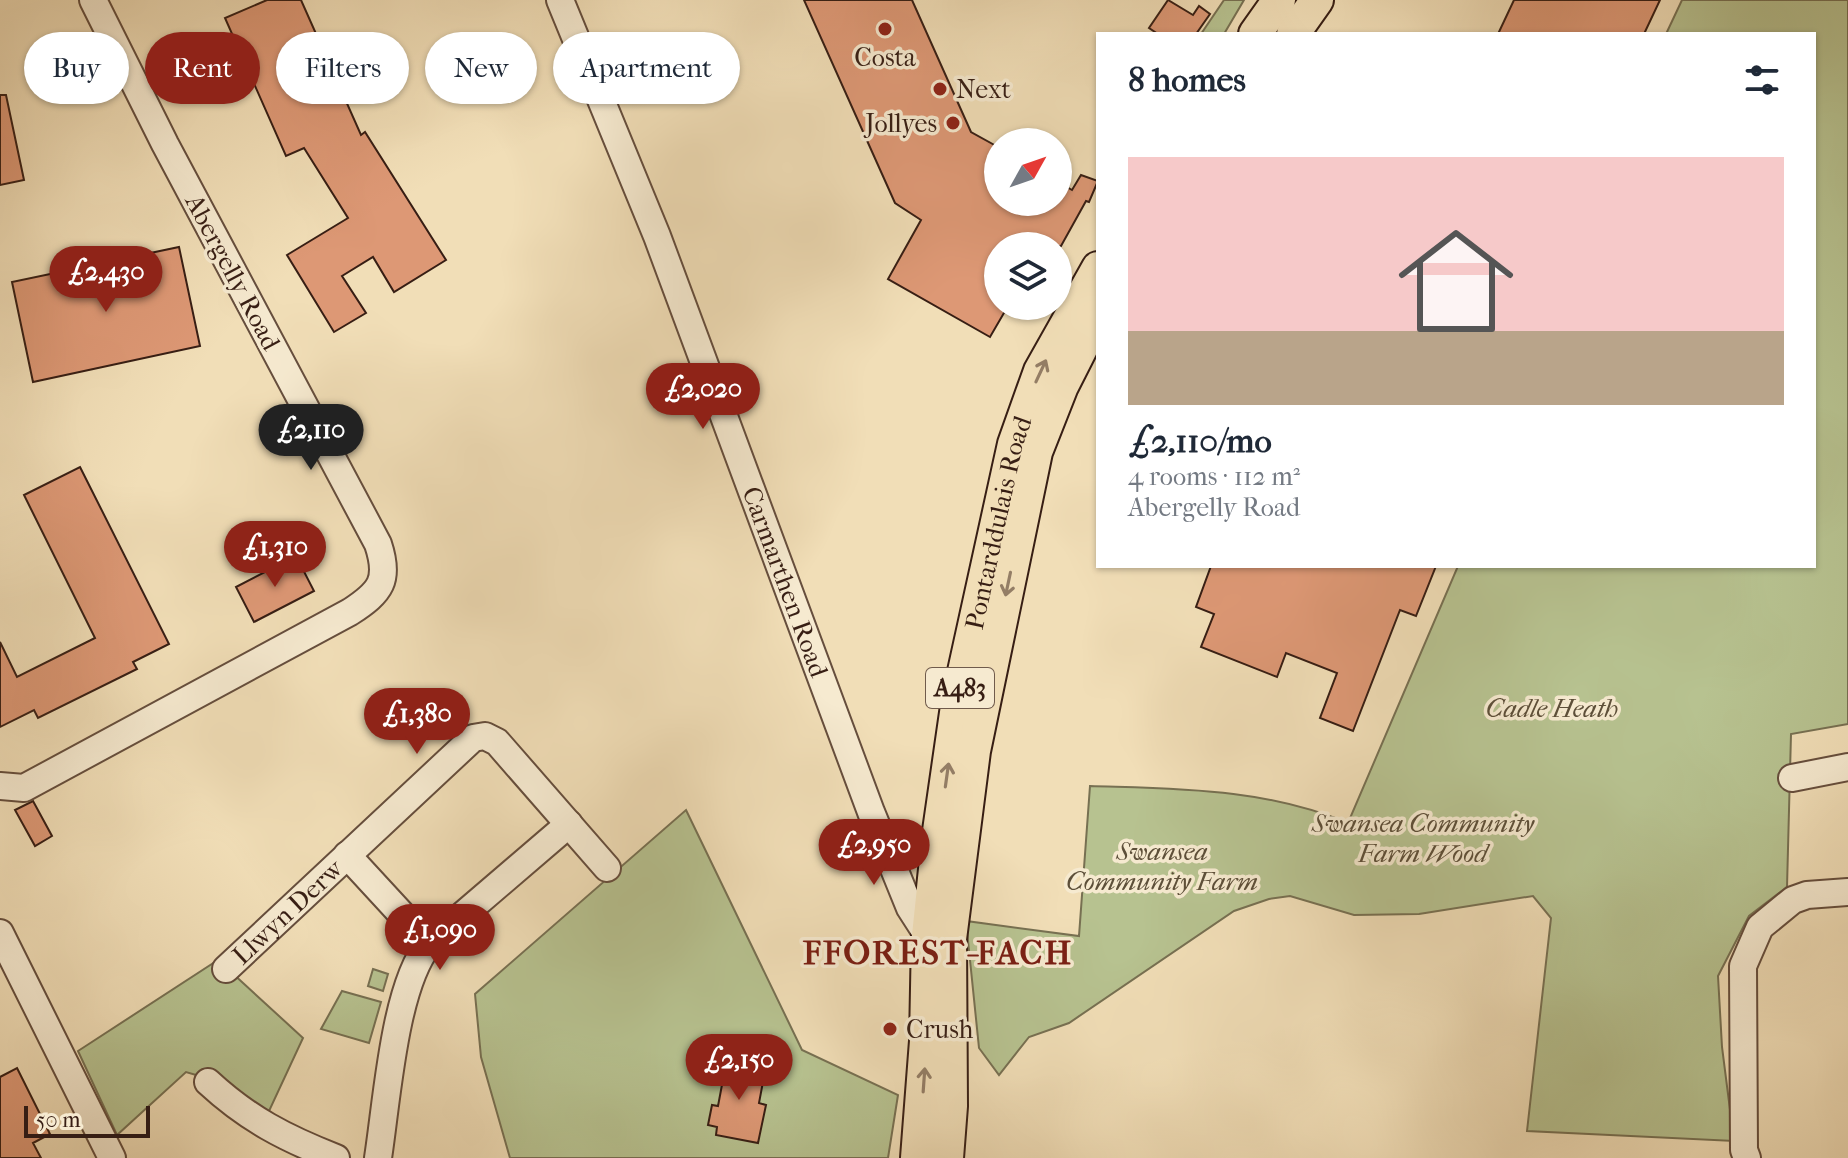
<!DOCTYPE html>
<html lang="en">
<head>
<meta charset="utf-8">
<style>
  body { margin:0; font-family:"IM FELL French Canon",serif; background:#f6f6f7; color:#1f2937; height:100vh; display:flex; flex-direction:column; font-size:30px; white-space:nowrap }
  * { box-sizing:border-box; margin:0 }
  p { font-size:26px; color:#747a83 }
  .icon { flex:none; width:44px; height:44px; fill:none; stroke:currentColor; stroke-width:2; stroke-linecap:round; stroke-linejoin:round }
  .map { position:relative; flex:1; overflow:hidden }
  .sheet { position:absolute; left:1096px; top:32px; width:720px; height:536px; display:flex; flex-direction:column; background:#fff; border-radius:0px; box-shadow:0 2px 6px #0004 }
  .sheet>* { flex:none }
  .top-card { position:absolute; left:24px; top:32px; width:760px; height:72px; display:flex; gap:16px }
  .needle { width:52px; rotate:50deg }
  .buttons { position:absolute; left:984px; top:128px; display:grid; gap:16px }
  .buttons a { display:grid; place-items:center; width:88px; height:88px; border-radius:50%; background:#fff; box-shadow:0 2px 6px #0004; font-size:40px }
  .scale { position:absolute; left:24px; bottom:20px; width:126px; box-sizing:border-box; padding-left:8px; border:4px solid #371e14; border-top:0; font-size:22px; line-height:28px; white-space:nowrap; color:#371e14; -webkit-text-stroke:6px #f6ead0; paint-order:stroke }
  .price { position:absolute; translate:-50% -68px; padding:0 18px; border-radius:28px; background:#8f2418; color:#fff; font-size:26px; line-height:52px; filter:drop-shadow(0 2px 4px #0008) }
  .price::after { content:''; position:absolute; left:50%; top:48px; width:24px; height:18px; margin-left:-12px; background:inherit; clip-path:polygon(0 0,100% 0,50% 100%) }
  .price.on { background:#222; color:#fff }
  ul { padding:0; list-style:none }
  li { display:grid; align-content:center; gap:16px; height:424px; padding:0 32px }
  li span { display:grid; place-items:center; height:248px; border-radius:0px; color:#555 }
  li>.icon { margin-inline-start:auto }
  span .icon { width:144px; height:144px; fill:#fffc; stroke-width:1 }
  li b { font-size:34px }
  h2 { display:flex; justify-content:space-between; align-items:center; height:96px; padding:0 32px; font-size:34px }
  .tag { padding:0 28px; border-radius:36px; background:#fff; box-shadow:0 2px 6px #0004; font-size:28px; line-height:72px }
  .tag.on { background:#8f2418; color:#fff }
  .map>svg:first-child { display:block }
</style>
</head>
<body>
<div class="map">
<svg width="1848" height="1158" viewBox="0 0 1848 1158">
  <rect width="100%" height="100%" fill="#f1deb7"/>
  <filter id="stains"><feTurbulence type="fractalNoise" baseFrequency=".0025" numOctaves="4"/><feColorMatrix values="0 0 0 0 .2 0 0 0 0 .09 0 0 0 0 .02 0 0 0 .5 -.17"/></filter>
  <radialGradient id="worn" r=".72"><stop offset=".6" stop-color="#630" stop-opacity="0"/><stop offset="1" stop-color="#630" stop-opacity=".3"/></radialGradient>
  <path fill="#b7c290" stroke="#777052" stroke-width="2" d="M 1224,0 L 1244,0 L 1224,34 L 1201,34 Z
    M 1682,0 L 1848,0 L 1848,724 L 1791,734 L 1787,887 L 1749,916 L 1718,976 L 1722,1047 L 1734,1141 L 1527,1131 L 1551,918 L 1533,896 L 1419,914 L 1354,915 L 1290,896 L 1269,899 L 1234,911 L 1069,1023 L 1029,1037 L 999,1075 L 979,1048 L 966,921 L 1079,936 L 1090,786 C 1179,789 1264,788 1348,823 L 1458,566 L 1814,566 L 1814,34 L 1666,34 Z
    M 686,810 L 802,1050 L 898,1095 L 888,1158 L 510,1158 L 481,1057 L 475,994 Z
    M 218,960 L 303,1038 L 263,1124 L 203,1077 L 186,1072 L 117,1135 L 78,1051 Z
    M 373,969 L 388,974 L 383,991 L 368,986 Z
    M 342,991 L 381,1002 L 369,1043 L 321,1029 Z"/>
  <path fill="#dd9875" stroke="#371e14" stroke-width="2" d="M 267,0 L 301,0 L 361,135 L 365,132 L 446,260 L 394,292 L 373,257 L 342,276 L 366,313 L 334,332 L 287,255 L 348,218 L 304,148 L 286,156 L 225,18 Z
    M 804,0 L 912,0 L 971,132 L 998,147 L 998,202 L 1058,202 L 1058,182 L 1072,190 L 1081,175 L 1098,181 L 1089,202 L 1086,201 L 1061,246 L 998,246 L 998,306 L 1008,306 L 990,337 L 888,279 L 921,220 L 895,203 Z
    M 1168,0 L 1193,15 L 1199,6 L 1210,14 L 1196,34 L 1158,34 L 1149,28 Z
    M 1514,0 L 1660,0 L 1644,34 L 1498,34 Z
    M 0,95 L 6,95 L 24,180 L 0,185 Z
    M 179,247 L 200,346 L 33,382 L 12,282 Z
    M 80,467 L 169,644 L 133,662 L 137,669 L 38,718 L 34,710 L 0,727 L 0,642 L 17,677 L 95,638 L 24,495 Z
    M 296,556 L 314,591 L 254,622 L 236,587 Z
    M 1211,566 L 1436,566 L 1416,616 L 1400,610 L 1353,731 L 1320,718 L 1337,673 L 1286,653 L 1277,677 L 1201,647 L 1214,614 L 1196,607 Z
    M 33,801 L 52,836 L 35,846 L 15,810 Z
    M 728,1053 L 743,1056 L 741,1066 L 765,1071 L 759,1103 L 766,1105 L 758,1143 L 716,1135 L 717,1127 L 708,1125 L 712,1105 L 718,1106 Z
    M 17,1068 L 50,1134 L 33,1143 L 41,1158 L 0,1158 L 0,1077 Z"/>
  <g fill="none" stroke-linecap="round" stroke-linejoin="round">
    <defs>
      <g id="minor">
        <path id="s1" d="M 560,0 L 657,236 L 871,812 L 910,908 L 928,936 L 938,937"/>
        <path d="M 1792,778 L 1848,767"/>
        <path d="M 0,786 L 24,788 L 350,612 C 381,592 390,580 378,544 L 165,144 L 93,0"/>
        <path d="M 347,855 L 429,944"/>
        <path d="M 0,933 L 112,1158"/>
        <path id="s2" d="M 226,969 L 473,738 L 485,736 L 497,742 L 607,868"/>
        <path d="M 208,1082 C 248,1119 285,1138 336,1158"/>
        <path d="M 378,1158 C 387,1101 394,987 429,944 L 569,824"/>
        <path d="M 1747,1158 L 1744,1150 L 1743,966 L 1760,927 L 1793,900 L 1807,895 L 1848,892"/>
      </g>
      <g id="major">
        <path d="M 1255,34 L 1279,0"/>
        <path d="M 1293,34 L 1317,0"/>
        <path id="s3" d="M 917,1158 L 926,1041 L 928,936 L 939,831 L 958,699 L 1014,444 L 1040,371 L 1098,268"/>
        <path d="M 947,1158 L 951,1106 L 950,939 L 974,751 L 1036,452 L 1062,386 L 1098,315"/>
      </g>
    </defs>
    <use href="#minor" stroke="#664e3d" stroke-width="30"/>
    <use href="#major" stroke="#371e14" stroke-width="36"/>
    <use href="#minor" stroke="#f6ead0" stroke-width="26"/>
    <use href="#major" stroke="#f1deb7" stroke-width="32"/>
  </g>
  <defs><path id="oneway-shaft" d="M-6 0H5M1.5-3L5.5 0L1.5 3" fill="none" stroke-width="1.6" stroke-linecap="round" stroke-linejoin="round" transform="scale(2)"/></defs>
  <g stroke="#947e66">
    <use href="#oneway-shaft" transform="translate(1041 371) rotate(-65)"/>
    <use href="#oneway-shaft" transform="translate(1008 584) rotate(102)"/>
    <use href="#oneway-shaft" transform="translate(947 775) rotate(-82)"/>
    <use href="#oneway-shaft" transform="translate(924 1080) rotate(-86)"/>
  </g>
  <g fill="#8f2418" stroke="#f6ead0" stroke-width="3">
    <circle cx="885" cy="29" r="8"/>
    <circle cx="940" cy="89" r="8"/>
    <circle cx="953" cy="123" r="8"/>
    <circle cx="890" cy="1029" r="8"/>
  </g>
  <g text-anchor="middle" stroke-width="7" stroke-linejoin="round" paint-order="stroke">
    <rect fill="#f6ead0" stroke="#705b4c" stroke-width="2" x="926" y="668" width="68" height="40" rx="6"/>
    <g font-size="24" font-weight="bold" fill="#371e14">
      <text x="960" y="696">A483</text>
    </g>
    <g font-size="26" fill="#371e14" stroke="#f6ead0" text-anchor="start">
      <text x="885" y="66" text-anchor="middle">Costa</text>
      <text x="956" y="98">Next</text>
      <text x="937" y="132" text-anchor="end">Jollyes</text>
      <text x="906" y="1038">Crush</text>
    </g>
    <g font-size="26" fill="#371e14" stroke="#f6ead0">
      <text transform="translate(233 272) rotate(62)" y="9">Abergelly Road</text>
      <text dy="9" stroke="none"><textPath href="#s3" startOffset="642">Pontarddulais Road</textPath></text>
      <text dy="9" stroke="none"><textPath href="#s1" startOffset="624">Carmarthen Road</textPath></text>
      <text dy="9" stroke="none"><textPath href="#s2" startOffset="84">Llwyn Derw</textPath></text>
    </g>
    <g font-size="26" font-style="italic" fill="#5d4f39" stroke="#f6ead0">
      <text x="1552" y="717">Cadle Heath</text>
      <text x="1423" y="832">Swansea Community<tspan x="1423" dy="30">Farm Wood</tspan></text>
      <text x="1162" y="860">Swansea<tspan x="1162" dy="30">Community Farm</tspan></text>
    </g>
    <g font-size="34" font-weight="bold" letter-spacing="2" fill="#7a1f14" stroke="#f6ead0">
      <text x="938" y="964">FFOREST-FACH</text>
    </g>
  </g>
  <rect width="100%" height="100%" filter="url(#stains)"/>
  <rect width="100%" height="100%" fill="url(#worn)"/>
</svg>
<div class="buttons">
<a><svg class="needle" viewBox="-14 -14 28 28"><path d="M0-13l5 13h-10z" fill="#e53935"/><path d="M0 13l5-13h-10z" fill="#747a83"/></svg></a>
<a><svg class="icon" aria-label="layers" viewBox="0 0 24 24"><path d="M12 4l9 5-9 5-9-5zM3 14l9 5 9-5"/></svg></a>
</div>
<div class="scale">50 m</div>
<b class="price" style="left:106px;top:314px">£2,430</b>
<b class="price" style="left:703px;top:431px">£2,020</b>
<b class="price on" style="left:311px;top:472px">£2,110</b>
<b class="price" style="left:275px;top:589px">£1,310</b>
<b class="price" style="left:417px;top:756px">£1,380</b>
<b class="price" style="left:874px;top:887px">£2,950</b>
<b class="price" style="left:440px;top:972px">£1,090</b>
<b class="price" style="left:739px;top:1102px">£2,150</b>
<div class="top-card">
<a class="tag">Buy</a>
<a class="tag on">Rent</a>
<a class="tag">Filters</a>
<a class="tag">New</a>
<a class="tag">Apartment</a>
</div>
<section class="sheet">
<h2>8 homes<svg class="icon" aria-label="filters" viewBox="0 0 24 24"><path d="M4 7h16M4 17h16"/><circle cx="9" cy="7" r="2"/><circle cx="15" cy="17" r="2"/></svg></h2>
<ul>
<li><span style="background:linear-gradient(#f6c9c9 70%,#b9a48a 0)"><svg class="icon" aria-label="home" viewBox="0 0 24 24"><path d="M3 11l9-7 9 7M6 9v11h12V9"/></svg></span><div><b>£2,110/mo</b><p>4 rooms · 112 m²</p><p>Abergelly Road</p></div></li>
</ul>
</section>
</div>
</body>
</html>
